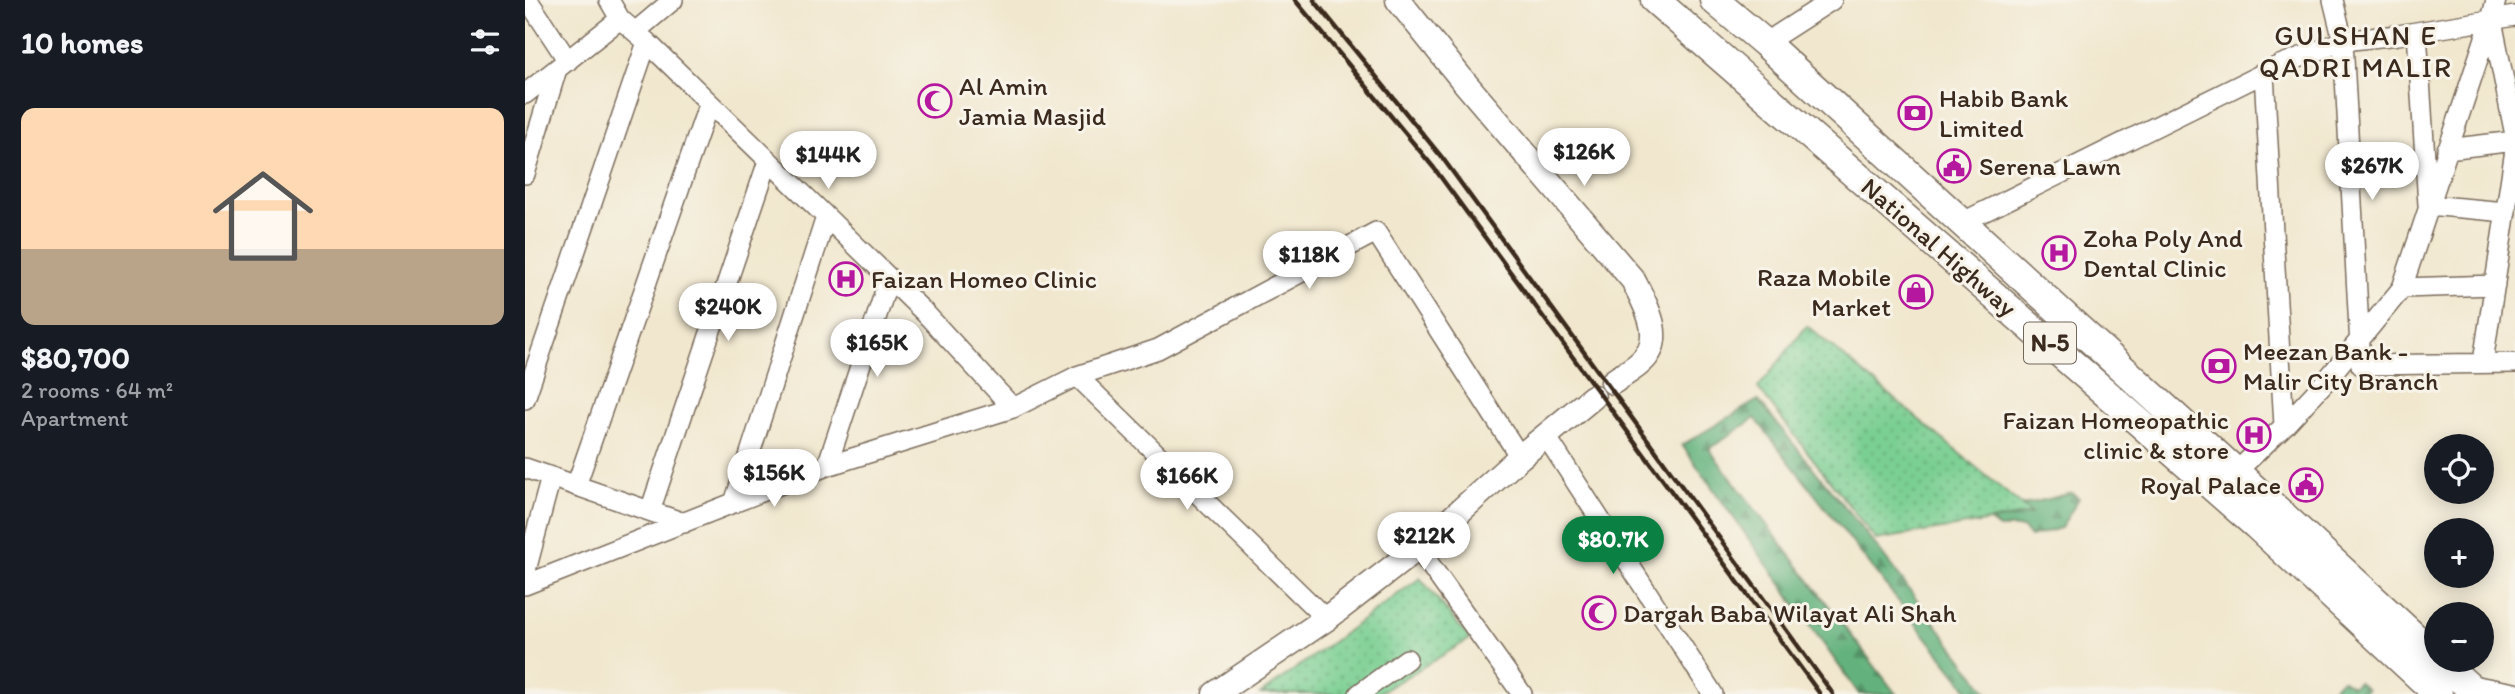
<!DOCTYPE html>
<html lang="en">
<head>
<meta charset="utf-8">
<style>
  body { margin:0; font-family:Itim,sans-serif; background:#20242c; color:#f1f3f6; height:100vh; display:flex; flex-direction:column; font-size:26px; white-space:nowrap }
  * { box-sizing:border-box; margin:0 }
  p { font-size:23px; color:#9ea1a6 }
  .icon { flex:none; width:38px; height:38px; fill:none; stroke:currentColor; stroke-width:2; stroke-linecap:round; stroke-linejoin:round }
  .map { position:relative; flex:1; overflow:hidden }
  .sheet { display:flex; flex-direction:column; background:#171b24; width:525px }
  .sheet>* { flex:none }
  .buttons { position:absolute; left:1899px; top:434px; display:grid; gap:14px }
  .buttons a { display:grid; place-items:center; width:70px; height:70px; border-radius:50%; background:#171b24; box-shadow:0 4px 18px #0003; font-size:35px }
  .price { position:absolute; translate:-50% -60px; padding:0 16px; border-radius:24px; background:#fff; color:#222; font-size:23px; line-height:46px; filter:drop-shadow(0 2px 4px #0008) }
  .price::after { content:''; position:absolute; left:50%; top:42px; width:21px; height:16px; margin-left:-10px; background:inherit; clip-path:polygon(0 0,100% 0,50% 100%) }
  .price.active { background:#0b8043; color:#fff }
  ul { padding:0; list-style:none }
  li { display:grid; align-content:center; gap:14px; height:371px; padding:0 21px }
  li span { display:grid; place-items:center; height:217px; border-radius:14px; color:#555 }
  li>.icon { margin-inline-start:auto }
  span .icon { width:126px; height:126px; fill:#fffc; stroke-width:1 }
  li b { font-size:30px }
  h2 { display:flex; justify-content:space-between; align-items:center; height:84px; padding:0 21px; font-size:30px }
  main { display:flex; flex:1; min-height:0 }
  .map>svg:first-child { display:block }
</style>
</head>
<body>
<main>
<section class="sheet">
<h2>10 homes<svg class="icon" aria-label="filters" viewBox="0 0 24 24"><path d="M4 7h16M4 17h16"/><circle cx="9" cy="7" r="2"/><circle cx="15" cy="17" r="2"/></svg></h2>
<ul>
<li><span style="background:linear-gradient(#ffd9b3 65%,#b9a48a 0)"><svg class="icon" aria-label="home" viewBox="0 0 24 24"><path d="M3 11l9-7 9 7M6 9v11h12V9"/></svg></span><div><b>$80,700</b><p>2 rooms · 64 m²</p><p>Apartment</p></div></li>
</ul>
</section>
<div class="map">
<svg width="1990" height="694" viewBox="0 0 1990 694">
  <defs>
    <pattern id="grass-dots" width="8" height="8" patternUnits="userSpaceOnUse" patternTransform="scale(1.75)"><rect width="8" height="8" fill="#7acf93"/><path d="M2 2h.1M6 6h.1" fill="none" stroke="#65a877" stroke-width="1.8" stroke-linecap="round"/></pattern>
    <pattern id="forest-firs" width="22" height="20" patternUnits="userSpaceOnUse" patternTransform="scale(1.75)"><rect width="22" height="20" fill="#63b27d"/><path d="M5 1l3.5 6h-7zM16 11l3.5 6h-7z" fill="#539166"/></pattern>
  </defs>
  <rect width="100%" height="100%" fill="#f7f3e8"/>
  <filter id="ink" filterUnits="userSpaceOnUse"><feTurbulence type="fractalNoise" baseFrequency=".0143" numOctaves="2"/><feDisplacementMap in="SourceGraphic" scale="14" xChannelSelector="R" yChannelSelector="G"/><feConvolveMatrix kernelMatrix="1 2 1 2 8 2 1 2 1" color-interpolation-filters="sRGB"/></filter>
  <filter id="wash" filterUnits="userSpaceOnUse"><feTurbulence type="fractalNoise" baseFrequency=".00686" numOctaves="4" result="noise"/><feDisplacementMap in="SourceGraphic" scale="28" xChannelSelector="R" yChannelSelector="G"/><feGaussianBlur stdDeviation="1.57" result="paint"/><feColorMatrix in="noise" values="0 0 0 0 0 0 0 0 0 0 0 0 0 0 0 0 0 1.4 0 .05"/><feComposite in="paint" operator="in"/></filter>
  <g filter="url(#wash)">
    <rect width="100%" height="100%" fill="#f1e7ce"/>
    <path fill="url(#grass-dots)" stroke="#5a7c58" stroke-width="2" d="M 1282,326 L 1507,514 L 1351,540 L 1233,388 Z
      M 895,578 L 945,639 L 852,694 L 736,694 Z"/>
    <path fill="url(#forest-firs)" stroke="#4f6e4e" stroke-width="2" d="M 1233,400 L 1348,542 L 1464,694 L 1446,694 L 1230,418 L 1184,449 L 1371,694 L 1334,694 L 1157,445 Z
      M 1547,493 L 1554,498 L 1536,528 L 1505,537 L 1498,528 L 1474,528 L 1465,521 L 1506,514 L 1498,505 Z
      M 1817,679 L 1827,686 L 1833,682 L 1842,689 L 1838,694 L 1802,694 Z"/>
  </g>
  <g filter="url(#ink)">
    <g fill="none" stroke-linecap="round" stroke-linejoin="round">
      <defs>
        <path id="minor" d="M 3,0 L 43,61
          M 84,0 L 95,19 L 122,42 L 400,313 L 488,408
          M 1808,0 L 1818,41 L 1836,365 L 1990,363
          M 1967,21 L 1990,135
          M 110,32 L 148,0
          M 1892,32 L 1903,205 L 1981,212
          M 1240,43 L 1307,0
          M 1739,73 L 1759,426
          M 0,94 L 95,19
          M 1922,149 L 1990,141
          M 0,174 L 32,69
          M 1436,223 L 1755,65 L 1818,41 L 1873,35 L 1990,16
          M 1877,288 L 1970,285
          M 1958,362 L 1990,150
          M 552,376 L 801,619
          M 0,399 L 122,42
          M 1021,436 L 1188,694
          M 302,466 L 364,279
          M 0,468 L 159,523
          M 1711,472 L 1759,426 L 1800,382 L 1877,288 L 1966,20 L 1971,0
          M 51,486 L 184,103
          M 209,503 L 301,217
          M 125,511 L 243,161
          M 893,548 L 997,694
          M 0,574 L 26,477
          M 0,585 L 302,466 L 488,408 L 552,376 L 633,349 L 851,232 L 995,457
          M 1941,684 L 1990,693
          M 834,694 L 882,659"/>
        <path id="major" d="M 873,0 L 935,77 L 1108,280 C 1120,304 1142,339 1116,362 C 1108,370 1097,375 1088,382
          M 690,694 L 801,619 L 903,540 L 995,457 L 1068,397"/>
        <path id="highway" d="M 1130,0 L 1590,401 L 1731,525 L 1913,694
          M 1189,0 L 1240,43 L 1711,472 L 1911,657
          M 1914,660 L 1952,694"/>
      </defs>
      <use href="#minor" stroke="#7b6c5c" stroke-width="22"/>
      <use href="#major" stroke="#7b6c5c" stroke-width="27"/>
      <use href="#highway" stroke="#7b6c5c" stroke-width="31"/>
      <use href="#minor" stroke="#fff" stroke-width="19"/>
      <use href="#major" stroke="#fff" stroke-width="24"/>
      <use href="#highway" stroke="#fff" stroke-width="28"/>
      <path stroke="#3b2a1e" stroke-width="4.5" d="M 770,0 L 909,168 L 1295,694
        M 789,0 L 919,160 L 1308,694"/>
    </g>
  </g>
  <defs>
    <symbol id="mosque-ring" viewBox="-11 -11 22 22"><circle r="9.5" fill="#f7f3e8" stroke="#b5179e" stroke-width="1.5"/><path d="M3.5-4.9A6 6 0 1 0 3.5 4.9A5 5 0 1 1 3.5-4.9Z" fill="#b5179e"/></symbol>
    <symbol id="bank-ring" viewBox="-11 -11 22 22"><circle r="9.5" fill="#f7f3e8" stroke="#b5179e" stroke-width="1.5"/><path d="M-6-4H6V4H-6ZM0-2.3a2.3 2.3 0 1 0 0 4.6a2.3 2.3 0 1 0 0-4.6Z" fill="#b5179e"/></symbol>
    <symbol id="civic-ring" viewBox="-11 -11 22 22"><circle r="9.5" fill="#f7f3e8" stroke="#b5179e" stroke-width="1.5"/><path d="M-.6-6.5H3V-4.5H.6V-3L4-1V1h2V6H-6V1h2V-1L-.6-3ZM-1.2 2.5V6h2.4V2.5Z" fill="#b5179e"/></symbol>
    <symbol id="hospital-ring" viewBox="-11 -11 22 22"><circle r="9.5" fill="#f7f3e8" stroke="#b5179e" stroke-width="1.5"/><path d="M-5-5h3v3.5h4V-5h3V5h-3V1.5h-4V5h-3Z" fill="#b5179e"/></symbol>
    <symbol id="shop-ring" viewBox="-11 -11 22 22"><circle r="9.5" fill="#f7f3e8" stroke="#b5179e" stroke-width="1.5"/><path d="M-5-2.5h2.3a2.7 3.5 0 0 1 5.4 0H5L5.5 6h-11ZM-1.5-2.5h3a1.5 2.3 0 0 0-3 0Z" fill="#b5179e"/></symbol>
  </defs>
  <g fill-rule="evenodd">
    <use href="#mosque-ring" x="391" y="82" width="38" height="38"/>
    <use href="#bank-ring" x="1371" y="94" width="38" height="38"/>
    <use href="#civic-ring" x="1410" y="147" width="38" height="38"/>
    <use href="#hospital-ring" x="1515" y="234" width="38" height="38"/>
    <use href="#hospital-ring" x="302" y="260" width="38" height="38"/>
    <use href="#shop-ring" x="1372" y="273" width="38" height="38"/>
    <use href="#bank-ring" x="1675" y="347" width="38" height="38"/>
    <use href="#hospital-ring" x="1710" y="416" width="38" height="38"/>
    <use href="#civic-ring" x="1762" y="466" width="38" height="38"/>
    <use href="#mosque-ring" x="1055" y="594" width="38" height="38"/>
  </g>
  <g text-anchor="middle" stroke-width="6" stroke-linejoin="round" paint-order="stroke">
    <rect fill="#f7f3e8" stroke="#73665b" stroke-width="2" x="1499" y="322.5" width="52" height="41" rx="5"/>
    <g font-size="24" font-weight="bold" fill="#3b2a1e">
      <text x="1525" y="351">N-5</text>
    </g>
    <g font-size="26" fill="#3b2a1e" stroke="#f7f3e8" text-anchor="start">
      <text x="434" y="95">Al Amin<tspan x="434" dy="30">Jamia Masjid</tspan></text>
      <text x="1414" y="107">Habib Bank<tspan x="1414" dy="30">Limited</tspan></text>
      <text x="1454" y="175">Serena Lawn</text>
      <text x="1558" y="247">Zoha Poly And<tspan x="1558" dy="30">Dental Clinic</tspan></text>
      <text x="1366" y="286" text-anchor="end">Raza Mobile<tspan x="1366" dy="30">Market</tspan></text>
      <text x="346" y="288">Faizan Homeo Clinic</text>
      <text x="1718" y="360">Meezan Bank -<tspan x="1718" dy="30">Malir City Branch</tspan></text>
      <text x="1704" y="429" text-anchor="end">Faizan Homeopathic<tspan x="1704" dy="30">clinic &amp; store</tspan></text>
      <text x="1756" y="494" text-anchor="end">Royal Palace</text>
      <text x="1098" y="622">Dargah Baba Wilayat Ali Shah</text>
    </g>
    <g font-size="26" fill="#3b2a1e" stroke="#f7f3e8">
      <text transform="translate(1414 247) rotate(41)" y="9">National Highway</text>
    </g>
    <g font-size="28" letter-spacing="2" fill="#3b2a1e" stroke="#f7f3e8">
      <text x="1831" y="45">GULSHAN E<tspan x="1831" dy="32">QADRI MALIR</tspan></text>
    </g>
  </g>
</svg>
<div class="buttons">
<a><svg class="icon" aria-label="locate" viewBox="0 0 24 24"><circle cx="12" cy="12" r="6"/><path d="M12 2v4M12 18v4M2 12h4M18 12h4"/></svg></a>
<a>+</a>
<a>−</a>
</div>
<b class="price" style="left:1059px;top:188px">$126K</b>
<b class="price" style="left:303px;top:191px">$144K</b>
<b class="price" style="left:1847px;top:202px">$267K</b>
<b class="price" style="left:784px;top:291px">$118K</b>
<b class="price" style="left:203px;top:343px">$240K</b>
<b class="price" style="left:352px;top:379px">$165K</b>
<b class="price" style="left:249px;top:509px">$156K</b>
<b class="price" style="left:662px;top:512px">$166K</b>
<b class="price" style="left:899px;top:572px">$212K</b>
<b class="price active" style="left:1088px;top:576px">$80.7K</b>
</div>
</main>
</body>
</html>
